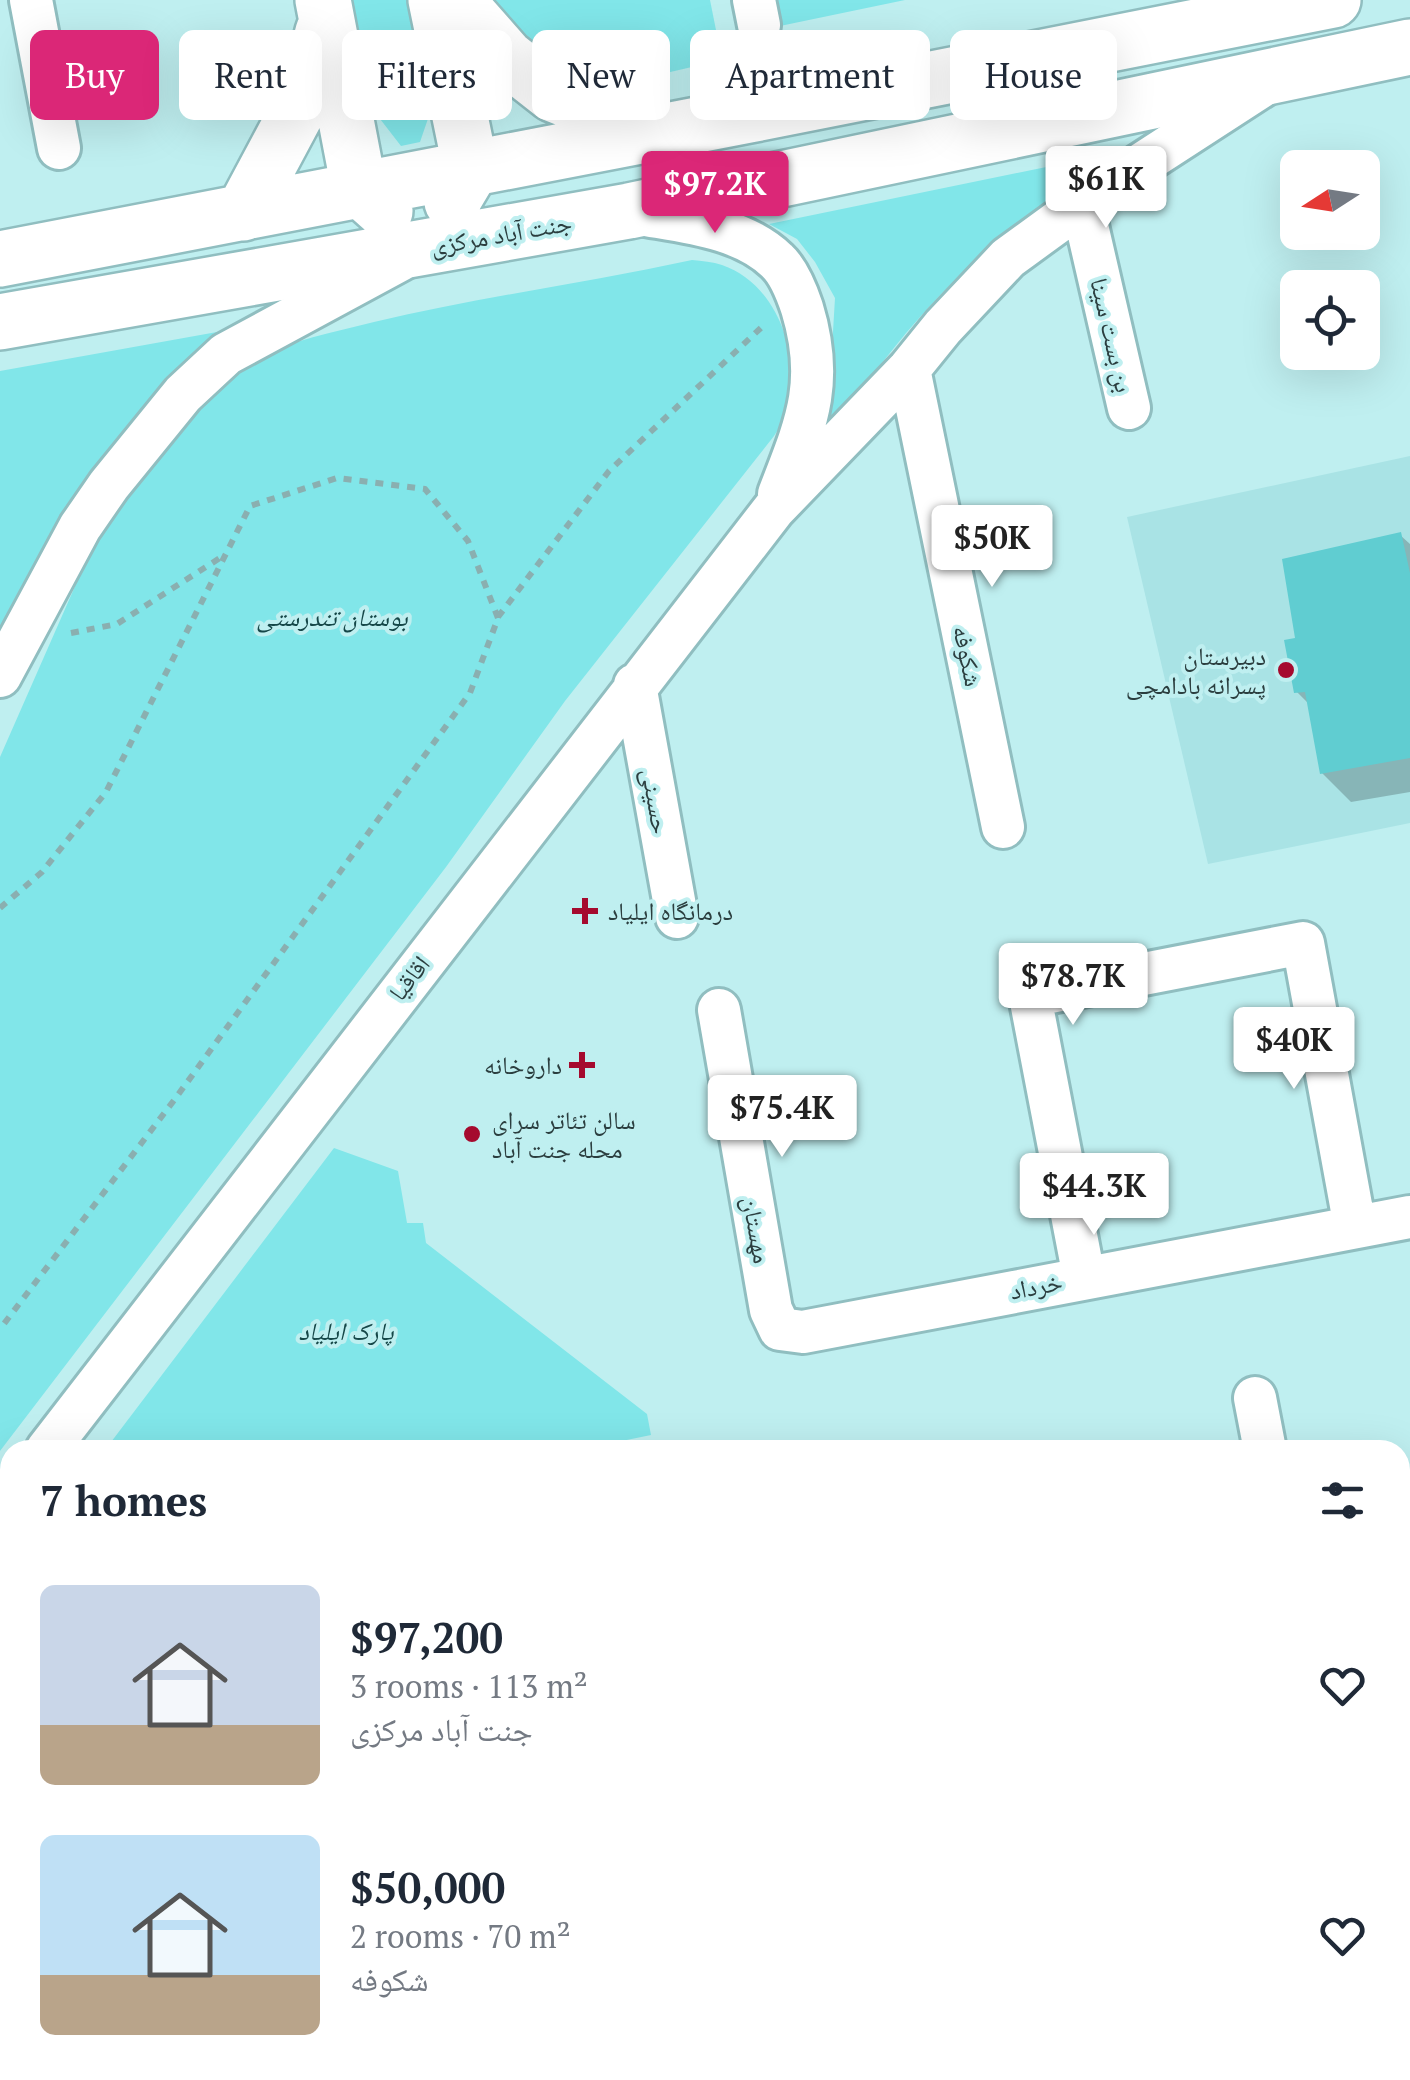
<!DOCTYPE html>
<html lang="en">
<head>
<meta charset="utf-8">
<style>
  body { margin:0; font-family:"PT Serif","Noto Naskh Arabic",serif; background:#f6f6f7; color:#1f2937; height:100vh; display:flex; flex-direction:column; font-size:38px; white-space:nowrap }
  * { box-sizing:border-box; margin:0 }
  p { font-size:32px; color:#747a83 }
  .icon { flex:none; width:55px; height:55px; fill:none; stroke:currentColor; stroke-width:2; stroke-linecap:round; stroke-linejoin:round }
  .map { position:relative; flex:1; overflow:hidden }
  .sheet { position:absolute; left:0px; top:1440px; width:1410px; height:640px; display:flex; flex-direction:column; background:#fff; border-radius:30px 30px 0 0; box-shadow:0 10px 40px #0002 }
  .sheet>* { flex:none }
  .top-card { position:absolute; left:30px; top:30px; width:1350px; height:90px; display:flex; gap:20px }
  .needle { width:65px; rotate:258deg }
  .controls { position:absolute; left:1280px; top:150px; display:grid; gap:20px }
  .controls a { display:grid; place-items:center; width:100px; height:100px; border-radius:15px; background:#fff; box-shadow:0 10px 40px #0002; font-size:50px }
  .price { position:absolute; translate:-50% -85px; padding:0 22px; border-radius:10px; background:#fff; color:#222; font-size:32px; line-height:65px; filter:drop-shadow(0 2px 5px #0008) }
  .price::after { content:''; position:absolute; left:50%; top:60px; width:30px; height:22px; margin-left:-15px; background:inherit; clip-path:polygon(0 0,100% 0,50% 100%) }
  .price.on { background:#db2777; color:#fff }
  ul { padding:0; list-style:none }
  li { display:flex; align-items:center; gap:30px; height:250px; padding:0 40px }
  li span { display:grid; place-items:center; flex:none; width:280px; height:200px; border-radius:15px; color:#555 }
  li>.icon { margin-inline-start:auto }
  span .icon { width:120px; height:120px; fill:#fffc; stroke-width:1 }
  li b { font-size:42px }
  h2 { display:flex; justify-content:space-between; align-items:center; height:120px; padding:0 40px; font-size:42px }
  .pill { padding:0 35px; border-radius:15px; background:#fff; box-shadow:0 10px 40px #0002; font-size:35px; line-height:90px }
  .pill.on { background:#db2777; color:#fff }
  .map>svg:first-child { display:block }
</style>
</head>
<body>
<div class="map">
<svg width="1410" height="2080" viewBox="0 0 1410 2080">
  <rect width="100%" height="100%" fill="#bfeff0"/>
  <path fill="#a9e3e5" d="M 1410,456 L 1410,823 L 1208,864 L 1127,517 Z"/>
  <path fill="#81e6e9" d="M 352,0 L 415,0 L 432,107 L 420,142 L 401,146 L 377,115 Z
    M 485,0 L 710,0 L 722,60 L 610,86 L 569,86 Z
    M 775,0 L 905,0 L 780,26 Z
    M 1148,146 C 1099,178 1046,207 1000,242 C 927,297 872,374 820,448 L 829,399 L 835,298 L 815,262 L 797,239 L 769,224 Z
    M 692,260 C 702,261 713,262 722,265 C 778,284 801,356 789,409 C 787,418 779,428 774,436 L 565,701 L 446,867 L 0,1451 L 0,757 L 98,534 L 153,459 L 236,369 C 277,343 327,334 374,322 C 479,297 586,283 692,260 Z
    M 261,324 L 202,345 L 166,379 L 88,477 L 56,525 L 0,627 L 0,371 Z
    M 334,1148 L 398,1171 L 407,1223 L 423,1223 L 426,1243 L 647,1414 L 651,1435 L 578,1450 L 105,1450 Z"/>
  <path fill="#0003" d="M 1400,535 L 1410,544 L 1410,792 L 1351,802 L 1322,773 L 1310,705 L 1296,691 L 1298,640 Z"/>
  <path fill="#60cdd1" d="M 1401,532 L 1410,573 L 1410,758 L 1320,774 L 1305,692 L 1294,693 L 1284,640 L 1295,638 L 1282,559 Z"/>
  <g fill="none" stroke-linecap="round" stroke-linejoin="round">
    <defs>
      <path id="minor" d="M 31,0 L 59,148
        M 754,0 L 759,25
        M 1082,204 L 1129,408
        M 640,214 C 685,222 742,227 777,261 C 789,272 797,293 802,308 C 825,383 806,424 779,494
        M 909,369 L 1003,827
        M 0,676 L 80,527 L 109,485 L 183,394 L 226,354 L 400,260
        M 635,685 L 677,917
        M 719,1010 L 771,1310 L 780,1329 L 803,1332 L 1410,1217
        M 1084,1277 L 1030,996 L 1303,943 L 1355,1227
        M 1255,1398 L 1265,1450
        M 47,1450 L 774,509 L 909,369 L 943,327 L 1008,258 L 1100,191 L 1262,86
        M 0,1511 L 10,1498
        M 1400,1619 L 1410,1617
        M 304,2070 L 305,2080
        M 987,2070 L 989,2080
        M 1196,2070 L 1198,2080
        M 348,2080 L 399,2070"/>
      <path id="secondary" d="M 323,0 L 359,188 L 385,211
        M 436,0 L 471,170 L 452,202
        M 456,0 L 506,57 L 553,94 L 657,135
        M 243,213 L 307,93 L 323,32
        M 0,259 C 445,174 889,89 1333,0
        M 0,322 L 629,211 L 1410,47"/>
    </defs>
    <use href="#minor" stroke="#90bec0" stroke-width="48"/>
    <use href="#secondary" stroke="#90bec0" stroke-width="60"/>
    <path stroke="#8aafb0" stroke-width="6" stroke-dasharray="8 8" stroke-linecap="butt" d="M 498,617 L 609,471 L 765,324
      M 71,633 L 117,624 L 223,556
      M 0,908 L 42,872 L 106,792 L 250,506 L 337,478 L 425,489 L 468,541 L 498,618 L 470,693 L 175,1099 L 0,1329"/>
    <use href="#minor" stroke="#fff" stroke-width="42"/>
    <use href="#secondary" stroke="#fff" stroke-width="55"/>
  </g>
  <g fill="#a50a2e" stroke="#bfeff0" stroke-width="4">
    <circle cx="1286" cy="670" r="10"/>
    <path d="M580 896h10v10h10v10h-10v10h-10v-10h-10v-10h10z"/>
    <path d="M577 1050h10v10h10v10h-10v10h-10v-10h-10v-10h10z"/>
    <circle cx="472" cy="1134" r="10"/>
  </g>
  <g text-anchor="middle" stroke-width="8" stroke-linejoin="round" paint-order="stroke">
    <g font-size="25" fill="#2b3e3f" stroke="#bfeff0">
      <text transform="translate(501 234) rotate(-10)" y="9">جنت آباد مرکزی</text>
      <text transform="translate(1112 335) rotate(77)" y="9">بن بست سینا</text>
      <text transform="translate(968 656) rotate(78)" y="9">شکوفه</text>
      <text transform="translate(656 801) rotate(80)" y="9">حسینی</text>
      <text transform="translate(409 978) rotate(-52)" y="9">اقاقیا</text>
      <text transform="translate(757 1230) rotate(80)" y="9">مهستان</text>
      <text transform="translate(1036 1286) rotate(-11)" y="9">خرداد</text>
    </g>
    <g font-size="25" font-style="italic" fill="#154748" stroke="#bfeff0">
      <text x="332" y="626">بوستان تندرستی</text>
      <text x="346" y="1340">پارک ایلیاد</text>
    </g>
    <g font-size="25" fill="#2b3e3f" stroke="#bfeff0" text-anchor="end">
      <text x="1266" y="665">دبیرستان<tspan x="1266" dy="29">پسرانه بادامچی</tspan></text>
      <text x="608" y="920" text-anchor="start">درمانگاه ایلیاد</text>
      <text x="562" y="1074">داروخانه</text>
      <text x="492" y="1129" text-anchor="start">سالن تئاتر سرای<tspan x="492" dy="29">محله جنت آباد</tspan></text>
    </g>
  </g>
</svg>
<div class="controls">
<a><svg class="needle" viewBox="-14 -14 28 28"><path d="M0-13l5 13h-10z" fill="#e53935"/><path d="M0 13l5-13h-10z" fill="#747a83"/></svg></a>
<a><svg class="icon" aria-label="locate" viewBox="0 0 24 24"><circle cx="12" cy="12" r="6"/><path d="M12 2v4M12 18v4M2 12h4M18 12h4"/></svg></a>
</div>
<b class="price" style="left:1106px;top:231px">$61K</b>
<b class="price on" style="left:715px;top:236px">$97.2K</b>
<b class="price" style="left:992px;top:590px">$50K</b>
<b class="price" style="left:1073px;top:1028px">$78.7K</b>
<b class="price" style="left:1294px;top:1092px">$40K</b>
<b class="price" style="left:782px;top:1160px">$75.4K</b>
<b class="price" style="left:1094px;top:1238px">$44.3K</b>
<div class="top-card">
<a class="pill on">Buy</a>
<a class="pill">Rent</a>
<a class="pill">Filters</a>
<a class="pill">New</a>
<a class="pill">Apartment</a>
<a class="pill">House</a>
</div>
<section class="sheet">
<h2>7 homes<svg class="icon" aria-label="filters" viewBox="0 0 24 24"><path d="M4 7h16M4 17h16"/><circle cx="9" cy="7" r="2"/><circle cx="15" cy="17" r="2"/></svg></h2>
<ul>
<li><span style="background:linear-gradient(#c9d6e8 70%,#b9a48a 0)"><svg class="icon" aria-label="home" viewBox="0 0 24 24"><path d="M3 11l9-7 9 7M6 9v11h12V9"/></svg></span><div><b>$97,200</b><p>3 rooms · 113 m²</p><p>جنت آباد مرکزی</p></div><svg class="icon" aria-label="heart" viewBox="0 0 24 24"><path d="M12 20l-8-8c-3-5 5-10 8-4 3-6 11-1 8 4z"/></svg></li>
<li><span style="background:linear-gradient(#bfe0f5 70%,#b9a48a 0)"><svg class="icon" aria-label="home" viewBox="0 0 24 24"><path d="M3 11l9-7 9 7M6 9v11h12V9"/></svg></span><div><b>$50,000</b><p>2 rooms · 70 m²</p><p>شکوفه</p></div><svg class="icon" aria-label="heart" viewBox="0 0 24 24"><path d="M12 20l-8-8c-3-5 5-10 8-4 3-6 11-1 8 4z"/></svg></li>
</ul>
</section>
</div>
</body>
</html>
